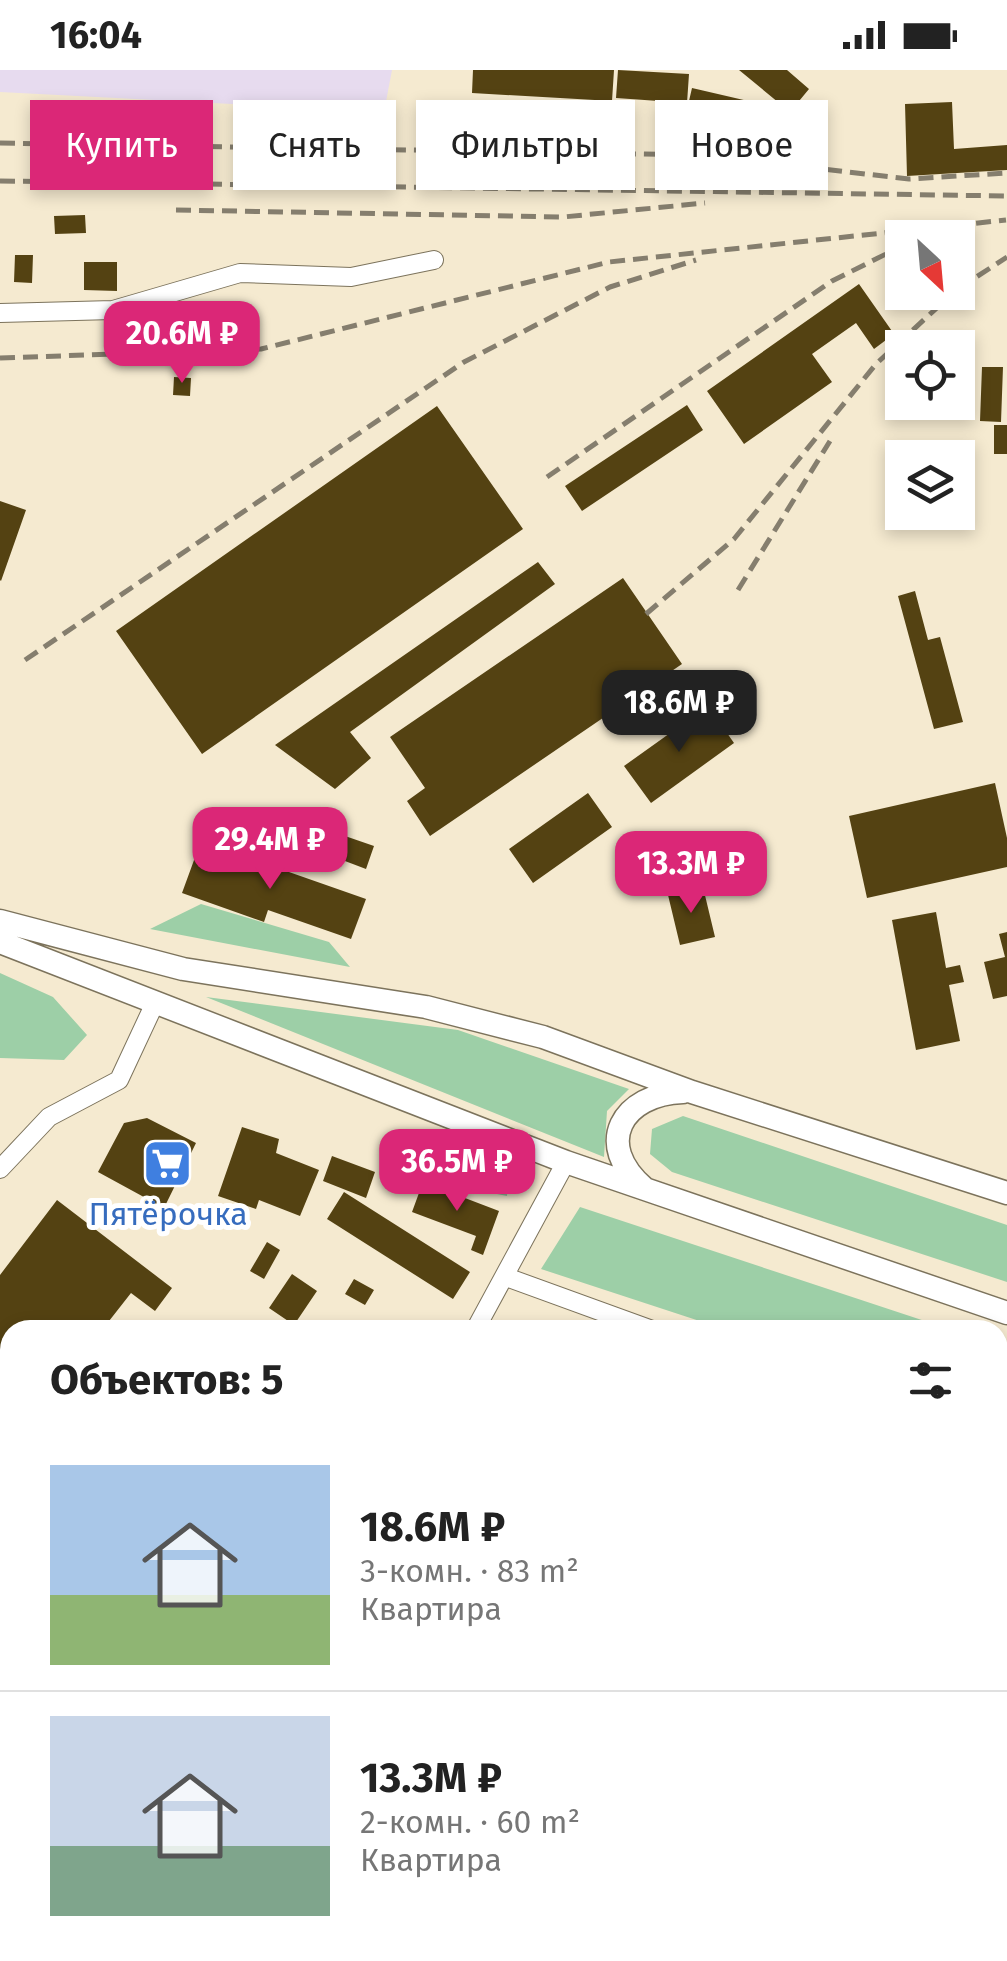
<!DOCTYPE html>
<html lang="ru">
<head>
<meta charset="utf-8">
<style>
  body { margin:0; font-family:"Fira Sans",sans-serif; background:#f2f2f2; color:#222; height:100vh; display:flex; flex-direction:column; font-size:38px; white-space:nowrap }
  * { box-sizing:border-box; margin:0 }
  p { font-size:32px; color:#767676 }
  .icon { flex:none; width:55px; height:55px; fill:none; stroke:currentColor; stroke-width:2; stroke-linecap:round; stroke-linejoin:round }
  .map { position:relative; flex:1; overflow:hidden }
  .side { position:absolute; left:0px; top:1250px; width:1008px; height:642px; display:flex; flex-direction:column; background:#fff; border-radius:30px 30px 0 0; box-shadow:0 5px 15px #0003 }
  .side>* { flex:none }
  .hud { position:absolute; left:30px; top:30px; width:948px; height:90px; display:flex; gap:20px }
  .needle { width:65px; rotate:154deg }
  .controls { position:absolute; left:885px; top:150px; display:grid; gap:20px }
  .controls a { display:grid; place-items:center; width:90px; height:90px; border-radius:0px; background:#fff; box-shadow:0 5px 15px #0003; font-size:50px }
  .price { position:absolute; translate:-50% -85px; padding:0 22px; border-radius:20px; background:#db2777; color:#fff; font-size:32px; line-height:65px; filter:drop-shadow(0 2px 5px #0008) }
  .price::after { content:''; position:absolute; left:50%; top:60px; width:30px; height:22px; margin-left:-15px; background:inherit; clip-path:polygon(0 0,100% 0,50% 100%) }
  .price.current { background:#222; color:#fff }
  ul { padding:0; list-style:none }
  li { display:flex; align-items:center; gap:30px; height:250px; padding:0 50px }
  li+li { border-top:2px solid #e0e0e0 }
  li span { display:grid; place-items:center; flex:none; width:280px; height:200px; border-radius:0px; color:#555 }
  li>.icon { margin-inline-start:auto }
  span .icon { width:120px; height:120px; fill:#fffc; stroke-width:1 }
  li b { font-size:42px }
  h2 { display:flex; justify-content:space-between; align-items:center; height:120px; padding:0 50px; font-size:42px }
  .chip { padding:0 35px; border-radius:0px; background:#fff; box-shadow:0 5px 15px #0003; font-size:35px; line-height:90px }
  .chip.current { background:#db2777; color:#fff }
  .status { display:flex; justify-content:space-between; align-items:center; height:70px; padding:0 50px; background:#fff; direction:ltr }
  .status svg { height:28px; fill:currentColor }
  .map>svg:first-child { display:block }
</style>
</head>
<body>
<div class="status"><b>16:04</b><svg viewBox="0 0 49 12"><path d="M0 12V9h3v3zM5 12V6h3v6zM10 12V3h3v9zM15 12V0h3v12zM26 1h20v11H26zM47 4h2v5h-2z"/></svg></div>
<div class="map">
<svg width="1007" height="1891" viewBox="0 0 1007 1891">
  <rect width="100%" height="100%" fill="#f5ead0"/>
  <path fill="#e7dbef" d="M 0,0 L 392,0 L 384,42 L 0,22 Z"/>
  <path fill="#9dcfa7" d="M 201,834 L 329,872 L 350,897 L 150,859 Z
    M 0,903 L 53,927 L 87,965 L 64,990 L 0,988 Z
    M 206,927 L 458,960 L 629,1019 L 607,1041 L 604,1087 Z
    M 683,1046 L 1007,1155 L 1007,1212 L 672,1102 L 650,1084 L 652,1059 Z
    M 418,1075 L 493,1099 L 508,1113 L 507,1126 L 492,1123 L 487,1107 C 457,1108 420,1106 405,1076 Z
    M 580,1137 L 952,1260 L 727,1260 L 541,1199 Z"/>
  <path fill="#544212" d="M 473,0 L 614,0 L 612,31 L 472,23 Z
    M 618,0 L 689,4 L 687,33 L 616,28 Z
    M 739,0 L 787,0 L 809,19 L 790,42 Z
    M 692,18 L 748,31 L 745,45 L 689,31 Z
    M 952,32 L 954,79 L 1007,75 L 1007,100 L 907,106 L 905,34 Z
    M 85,145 L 86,163 L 55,164 L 54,146 Z
    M 15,185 L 33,185 L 32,213 L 14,212 Z
    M 84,192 L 117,192 L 117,221 L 84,220 Z
    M 859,214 L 894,264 L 874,279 L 856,253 L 812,284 L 832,312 L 744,374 L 707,321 Z
    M 982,297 L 1003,297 L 1001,352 L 980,351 Z
    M 174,307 L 191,308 L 190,326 L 173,325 Z
    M 687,335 L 703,360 L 582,441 L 565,416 Z
    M 437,336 L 523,459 L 202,684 L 116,561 Z
    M 994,355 L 1007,355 L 1007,384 L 994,384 Z
    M 0,431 L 26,440 L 1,511 L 0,510 Z
    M 538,492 L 555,514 L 350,662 L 371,688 L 335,719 L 275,675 Z
    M 623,508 L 682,594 L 430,766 L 407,731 L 425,718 L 390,667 Z
    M 915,521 L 928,570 L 940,567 L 963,652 L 934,659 L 898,526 Z
    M 708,636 L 734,673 L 651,733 L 624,696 Z
    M 995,713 L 1007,768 L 1007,797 L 867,828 L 849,746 Z
    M 588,723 L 612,757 L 533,813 L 509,779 Z
    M 345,766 L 374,776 L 366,799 L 337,788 Z
    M 201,771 L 366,829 L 351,869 L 268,840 L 264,852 L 182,823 Z
    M 703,817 L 715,867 L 680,875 L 668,825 Z
    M 936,842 L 946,898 L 960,895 L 964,912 L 949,915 L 960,971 L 916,980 L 892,850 Z
    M 1007,862 L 1007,926 L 993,929 L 984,892 L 1005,887 L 999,864 Z
    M 147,1048 L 196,1073 L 164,1138 L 98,1102 L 124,1053 Z
    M 242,1057 L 279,1069 L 276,1083 L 319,1100 L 300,1146 L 259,1130 L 256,1139 L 218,1126 Z
    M 332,1086 L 375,1102 L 366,1128 L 323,1111 Z
    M 423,1112 L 499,1141 L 483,1185 L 471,1180 L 476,1166 L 412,1142 Z
    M 344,1122 L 470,1202 L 453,1229 L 327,1149 Z
    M 57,1130 L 172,1218 L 155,1241 L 131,1223 L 102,1260 L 10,1260 L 10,1382 L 0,1395 L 0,1205 Z
    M 267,1172 L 280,1180 L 264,1209 L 250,1201 Z
    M 292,1204 L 317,1221 L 294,1255 L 269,1238 Z
    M 354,1209 L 374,1220 L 365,1235 L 345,1224 Z
    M 1004,1471 L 1007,1472 L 1007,1512 L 998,1509 Z
    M 10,1481 L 10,1564 L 0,1558 L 0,1494 Z
    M 0,1603 L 10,1611 L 10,1670 L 0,1684 Z
    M 5,1770 L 10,1773 L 10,1838 L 0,1851 L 0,1776 Z"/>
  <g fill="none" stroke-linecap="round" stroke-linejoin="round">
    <defs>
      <path id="minor" d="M 0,243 L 113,240 L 240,203 L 351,207 L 434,190
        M 0,1099 L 49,1047 L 119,1010 L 154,935
        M 506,1207 L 652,1260
        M 475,1260 L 566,1092
        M 998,1367 L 1007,1361
        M 998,1532 L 1007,1535
        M 998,1761 L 1007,1764
        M 717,1882 L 740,1891
        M 131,1891 L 135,1882
        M 825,1891 L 828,1882"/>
      <path id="major" d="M 0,851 L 183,899 L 426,937 L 543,967 L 692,1022 L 1007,1123
        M 0,872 L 566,1092 L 1007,1243
        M 644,1118 C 593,1074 622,1024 683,1022"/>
    </defs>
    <use href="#minor" stroke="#7c735c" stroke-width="20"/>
    <use href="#major" stroke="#7c735c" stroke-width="25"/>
    <use href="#minor" stroke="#fff" stroke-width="18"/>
    <use href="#major" stroke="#fff" stroke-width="22"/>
    <path stroke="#857e6e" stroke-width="5" stroke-dasharray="15 8" stroke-linecap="butt" d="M 0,73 L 701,85 L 909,109 L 1007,103
      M 0,111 L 1007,126
      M 176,140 L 563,147 L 705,133
      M 958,219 L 1007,187
      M 0,288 L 261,279 L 609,192 L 1006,150
      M 547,407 L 832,211 L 902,176
      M 738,520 L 830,371
      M 646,544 L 734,469 L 876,294 L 954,222
      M 25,590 L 464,292 L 610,217 L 696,190"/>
  </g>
  <defs>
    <symbol id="supermarket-square" viewBox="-11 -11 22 22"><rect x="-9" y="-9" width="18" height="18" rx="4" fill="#3f7fe0" stroke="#fff"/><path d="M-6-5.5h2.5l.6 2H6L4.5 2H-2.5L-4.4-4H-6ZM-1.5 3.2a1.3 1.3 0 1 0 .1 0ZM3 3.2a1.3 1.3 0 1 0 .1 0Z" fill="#fff"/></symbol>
  </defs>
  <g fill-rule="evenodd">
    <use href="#supermarket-square" x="140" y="1066" width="55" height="55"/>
  </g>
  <g text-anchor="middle" stroke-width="10" stroke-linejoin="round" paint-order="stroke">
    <g font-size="32" fill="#366cbe" stroke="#fff">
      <text x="168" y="1155">Пятёрочка</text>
    </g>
  </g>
</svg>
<div class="controls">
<a><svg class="needle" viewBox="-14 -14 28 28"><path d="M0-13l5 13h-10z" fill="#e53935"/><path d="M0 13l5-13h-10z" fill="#767676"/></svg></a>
<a><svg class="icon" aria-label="locate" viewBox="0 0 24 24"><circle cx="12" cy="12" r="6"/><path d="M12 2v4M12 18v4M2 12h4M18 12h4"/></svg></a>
<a><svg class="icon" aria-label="layers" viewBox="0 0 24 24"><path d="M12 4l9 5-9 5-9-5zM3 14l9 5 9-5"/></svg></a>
</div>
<b class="price" style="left:182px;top:316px">20.6M ₽</b>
<b class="price current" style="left:679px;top:685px">18.6M ₽</b>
<b class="price" style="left:270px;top:822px">29.4M ₽</b>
<b class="price" style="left:691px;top:846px">13.3M ₽</b>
<b class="price" style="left:457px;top:1144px">36.5M ₽</b>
<div class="hud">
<a class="chip current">Купить</a>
<a class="chip">Снять</a>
<a class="chip">Фильтры</a>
<a class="chip">Новое</a>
</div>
<section class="side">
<h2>Объектов: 5<svg class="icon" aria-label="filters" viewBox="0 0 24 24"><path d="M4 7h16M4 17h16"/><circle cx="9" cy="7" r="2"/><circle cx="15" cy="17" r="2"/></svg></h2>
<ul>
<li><span style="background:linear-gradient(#a9c7e8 65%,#8fb573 0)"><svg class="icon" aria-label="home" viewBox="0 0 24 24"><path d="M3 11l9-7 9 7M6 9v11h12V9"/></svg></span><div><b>18.6M ₽</b><p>3-комн. · 83 m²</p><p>Квартира</p></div></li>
<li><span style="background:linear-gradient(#c9d6e8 65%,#7fa58c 0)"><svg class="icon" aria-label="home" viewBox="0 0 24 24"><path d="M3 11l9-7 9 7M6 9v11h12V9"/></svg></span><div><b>13.3M ₽</b><p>2-комн. · 60 m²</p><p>Квартира</p></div></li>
</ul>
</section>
</div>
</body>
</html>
